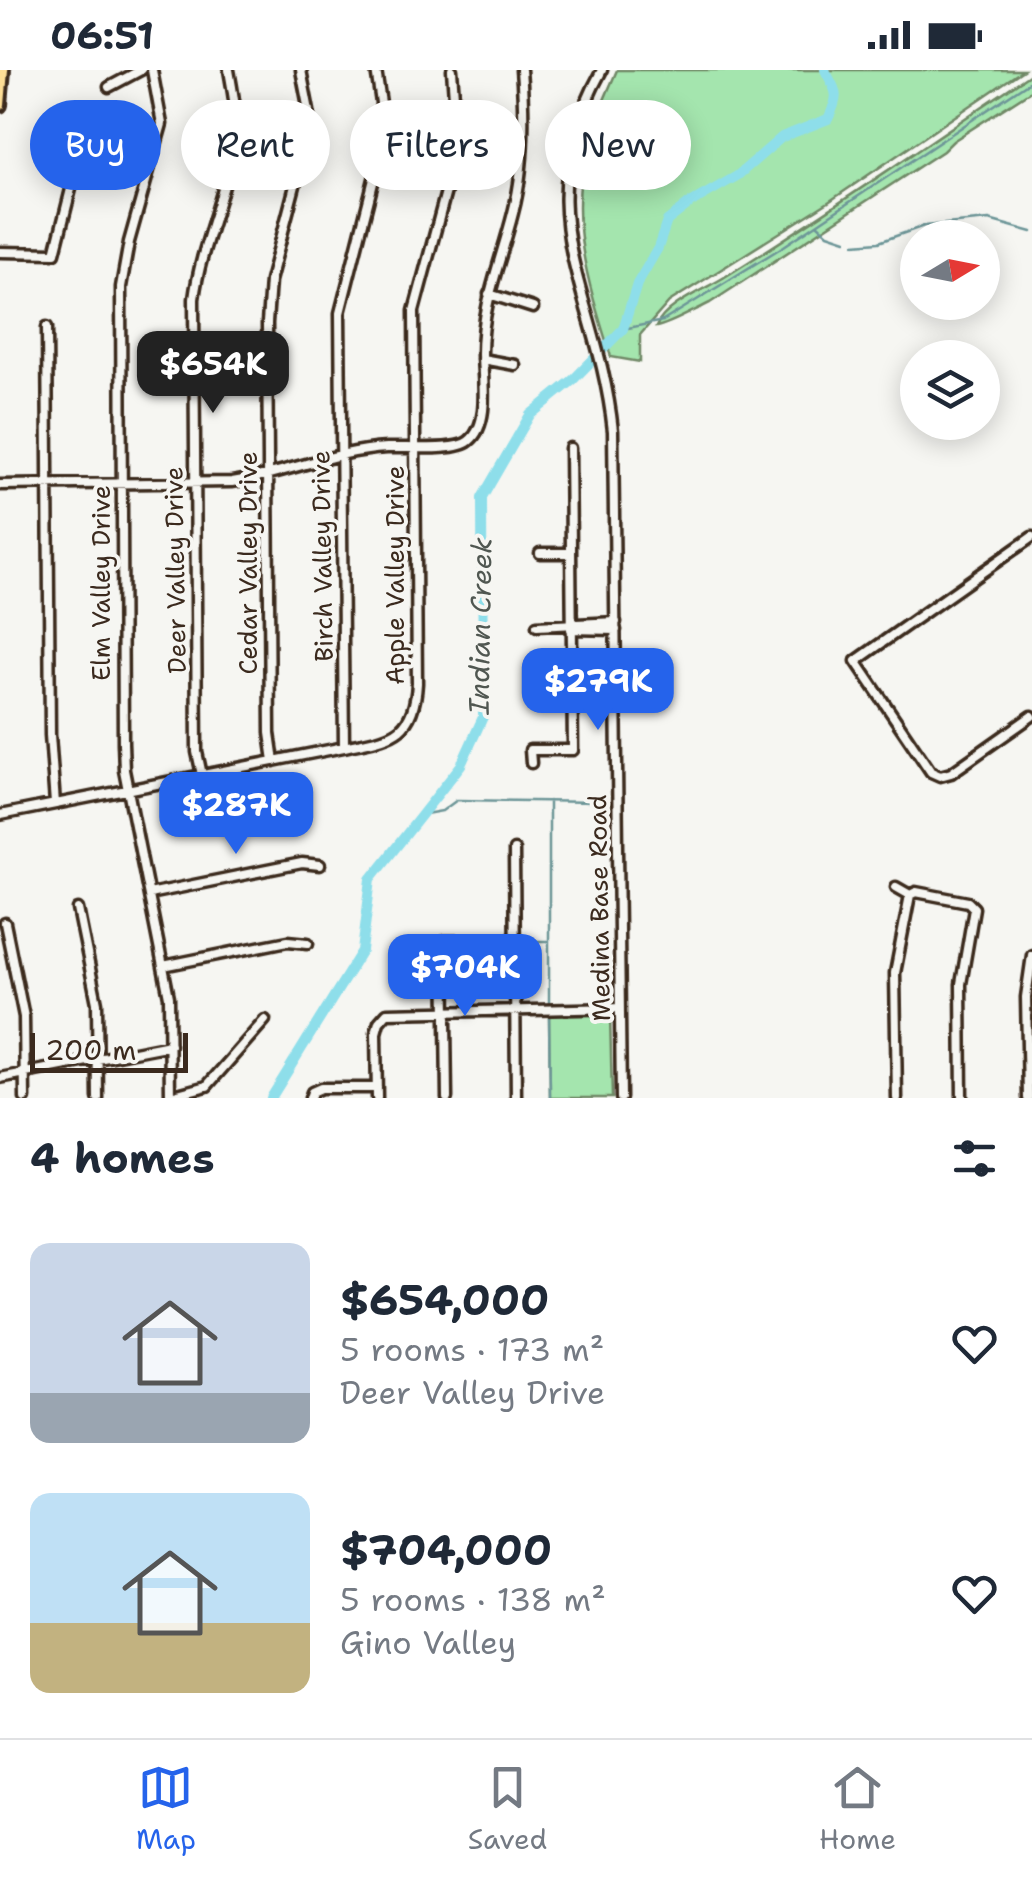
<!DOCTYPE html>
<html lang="en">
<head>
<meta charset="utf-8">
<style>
  body { margin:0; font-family:"Shantell Sans",sans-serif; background:#f2f2f3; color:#1f2937; height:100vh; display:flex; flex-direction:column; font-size:38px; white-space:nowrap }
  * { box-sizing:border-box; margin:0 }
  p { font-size:32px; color:#747a83 }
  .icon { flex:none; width:55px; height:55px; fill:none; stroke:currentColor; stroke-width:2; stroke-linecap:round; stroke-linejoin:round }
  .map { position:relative; height:1028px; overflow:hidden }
  .side { display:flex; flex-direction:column; background:#fff; flex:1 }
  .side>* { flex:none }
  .hud { position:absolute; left:30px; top:30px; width:972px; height:90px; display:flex; gap:20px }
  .needle { width:65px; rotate:80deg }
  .fabs { position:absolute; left:900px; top:150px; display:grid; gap:20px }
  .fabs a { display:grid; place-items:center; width:100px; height:100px; border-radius:50%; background:#fff; box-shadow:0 5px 25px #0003; font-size:50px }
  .scale { position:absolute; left:30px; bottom:25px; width:158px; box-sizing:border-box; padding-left:10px; border:5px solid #3b2a1e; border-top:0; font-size:28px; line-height:35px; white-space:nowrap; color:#3b2a1e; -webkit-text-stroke:8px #f6f6f2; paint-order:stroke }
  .price { position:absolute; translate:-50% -85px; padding:0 22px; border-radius:20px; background:#2563eb; color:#fff; font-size:32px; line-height:65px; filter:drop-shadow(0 2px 5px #0008) }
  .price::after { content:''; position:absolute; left:50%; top:60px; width:30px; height:22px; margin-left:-15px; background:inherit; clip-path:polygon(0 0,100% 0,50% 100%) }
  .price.selected { background:#222; color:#fff }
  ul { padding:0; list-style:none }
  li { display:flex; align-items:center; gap:30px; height:250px; padding:0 30px }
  li span { display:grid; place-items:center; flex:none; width:280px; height:200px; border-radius:20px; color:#555 }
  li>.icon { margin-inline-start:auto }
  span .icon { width:120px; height:120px; fill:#fffc; stroke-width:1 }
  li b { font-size:42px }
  h2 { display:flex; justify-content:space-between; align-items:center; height:120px; padding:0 30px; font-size:42px }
  .tag { padding:0 35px; border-radius:45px; background:#fff; box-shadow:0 5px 25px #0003; font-size:35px; line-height:90px }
  .tag.selected { background:#2563eb; color:#fff }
  .status { display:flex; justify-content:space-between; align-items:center; height:70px; padding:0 50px; background:#fff; direction:ltr }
  .status svg { height:28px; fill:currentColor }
  .menu { display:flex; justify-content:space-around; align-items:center; height:140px; border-top:2px solid #e0e1e3; background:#fff; font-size:28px; color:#747a83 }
  .menu a { display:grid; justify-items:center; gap:5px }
  .menu .selected { color:#2563eb }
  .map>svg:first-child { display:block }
</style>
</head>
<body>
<div class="status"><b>06:51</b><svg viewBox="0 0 49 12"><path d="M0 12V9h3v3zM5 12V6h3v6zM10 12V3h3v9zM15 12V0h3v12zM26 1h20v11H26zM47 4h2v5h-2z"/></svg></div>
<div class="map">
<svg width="1032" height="1028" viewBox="0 0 1032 1028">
  <rect width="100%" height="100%" fill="#f6f6f2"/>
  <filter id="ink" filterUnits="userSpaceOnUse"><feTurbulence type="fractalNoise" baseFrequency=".01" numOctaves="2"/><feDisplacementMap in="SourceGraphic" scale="20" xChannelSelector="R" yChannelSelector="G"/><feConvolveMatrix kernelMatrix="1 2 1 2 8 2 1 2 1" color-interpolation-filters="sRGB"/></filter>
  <g filter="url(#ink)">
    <path fill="#a4e5ae" stroke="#708866" stroke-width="2.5" d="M 617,0 L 1023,0 L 827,133 L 669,232 L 640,265 L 640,292 L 611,287 C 590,219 567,152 586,80 C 593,53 606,26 617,0 Z
      M 1032,3 L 1032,20 L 953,71 L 943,81 L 710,233 C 697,239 667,256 656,257 C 664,236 703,220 723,208 C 828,143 929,72 1032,3 Z
      M 549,945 L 610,945 L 612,1028 L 550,1028 Z"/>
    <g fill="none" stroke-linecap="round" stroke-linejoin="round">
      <path stroke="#6d9698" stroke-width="2.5" d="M 817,154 L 828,164 L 846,170
        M 855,174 L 879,172 L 924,156 L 989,150 L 1032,162
        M 623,259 L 663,251 L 784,176 L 1032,10
        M 420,745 L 442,741 L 457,730 L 598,732
        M 519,871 L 547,871
        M 549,932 L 549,731
        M 549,945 L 550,1028"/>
      <path stroke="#8edeea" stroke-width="10" d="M 271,1028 L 362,881 L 371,809 L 461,695 L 483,647 L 482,428 L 530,345 L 573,310 L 623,259 L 637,214 L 658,178 L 667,151 L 690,133 L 737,106 L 782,67 L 828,49 C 841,23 836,22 825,0"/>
      <defs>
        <path id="minor" d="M 152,0 L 162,54 L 129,172 L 121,217 L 123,673 L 124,700 L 169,927 L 170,1028
          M 602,0 C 521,148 598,218 613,361 L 621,1028
          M 109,17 L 141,0
          M 0,182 L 55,183 L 71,119
          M 489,224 L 533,238
          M 47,257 L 50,665 L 55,734
          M 482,289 L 515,295
          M 0,415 L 232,412 C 284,404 334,381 387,378 C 406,377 456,382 469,371 C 491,354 482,308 482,283 C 482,234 501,191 513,143 C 525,97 525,48 521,0
          M 1032,467 L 856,591 L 931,702 L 940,706 L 951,703 L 1032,646
          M 540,483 L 571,483
          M 537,556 L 616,552
          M 571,559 L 616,560
          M 534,620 L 573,619
          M 344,677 L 340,243 L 377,97 L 381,33 L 376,0
          M 274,691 L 270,663 L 267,253 L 270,211 L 308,66 L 309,41 L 301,0
          M 531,693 L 530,680 L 573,680 L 570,378
          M 202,705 L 197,682 L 194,229 C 201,174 226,124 235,70 C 238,46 233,23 229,0
          M 0,745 L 344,677 C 389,667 414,668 417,613 L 414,241 L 452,99 L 455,41 L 452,0
          M 514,780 L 516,1028
          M 896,817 L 910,825
          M 149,824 L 302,793 L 320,795
          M 78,839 L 97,933 L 98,1028
          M 5,853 L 24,947 L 25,1028
          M 163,896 L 288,871 L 308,873
          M 0,1008 L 170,975
          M 170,1026 L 207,1016 L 265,950
          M 310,1028 L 312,1022 L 321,1018 L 377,1018
          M 377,1028 L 376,963 L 379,952 L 387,943 L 620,938
          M 447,1028 L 445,871 L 515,871
          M 897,1028 L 895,903 L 910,825 L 916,822 L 968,832 L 974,838 L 961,914 L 962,1028
          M 1028,1028 L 1026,927 L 1032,885"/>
        <path id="major" d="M 0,35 L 3,0"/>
      </defs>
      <use href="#minor" stroke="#3b2a1e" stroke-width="15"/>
      <use href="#major" stroke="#3b2a1e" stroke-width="18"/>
      <use href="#minor" stroke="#f6f6f2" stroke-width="8"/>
      <use href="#major" stroke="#fdde96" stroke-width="10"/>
    </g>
  </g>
  <g text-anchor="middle" stroke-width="8" stroke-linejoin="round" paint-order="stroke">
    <g font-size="25" fill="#3b2a1e" stroke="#f6f6f2">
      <text transform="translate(322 486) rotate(-91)" y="9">Birch Valley Drive</text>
      <text transform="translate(248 493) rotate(-90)" y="9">Cedar Valley Drive</text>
      <text transform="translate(175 500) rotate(-91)" y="9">Deer Valley Drive</text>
      <text transform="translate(395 505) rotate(-90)" y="9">Apple Valley Drive</text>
      <text transform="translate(101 513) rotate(-90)" y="9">Elm Valley Drive</text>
      <text transform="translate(599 838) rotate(-91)" y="9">Medina Base Road</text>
    </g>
    <g font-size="28" font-style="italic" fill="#505751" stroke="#f6f6f2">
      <text transform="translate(480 556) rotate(-89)" y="10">Indian Creek</text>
    </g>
  </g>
</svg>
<div class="fabs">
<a><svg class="needle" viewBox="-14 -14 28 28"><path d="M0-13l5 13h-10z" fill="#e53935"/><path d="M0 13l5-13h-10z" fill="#747a83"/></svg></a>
<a><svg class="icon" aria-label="layers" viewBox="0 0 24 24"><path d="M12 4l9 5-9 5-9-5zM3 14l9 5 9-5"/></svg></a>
</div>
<div class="scale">200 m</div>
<b class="price selected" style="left:213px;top:346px">$654K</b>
<b class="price" style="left:598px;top:663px">$279K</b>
<b class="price" style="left:236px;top:787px">$287K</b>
<b class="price" style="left:465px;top:949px">$704K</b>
<div class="hud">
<a class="tag selected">Buy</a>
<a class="tag">Rent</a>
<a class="tag">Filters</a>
<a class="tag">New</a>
</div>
</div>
<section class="side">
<h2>4 homes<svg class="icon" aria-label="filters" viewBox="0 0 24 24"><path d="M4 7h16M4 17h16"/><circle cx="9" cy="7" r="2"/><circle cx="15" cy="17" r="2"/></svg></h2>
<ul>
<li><span style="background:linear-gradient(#c9d6e8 75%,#9aa5b1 0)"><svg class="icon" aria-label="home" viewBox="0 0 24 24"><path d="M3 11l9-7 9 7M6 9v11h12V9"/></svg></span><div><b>$654,000</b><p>5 rooms · 173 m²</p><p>Deer Valley Drive</p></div><svg class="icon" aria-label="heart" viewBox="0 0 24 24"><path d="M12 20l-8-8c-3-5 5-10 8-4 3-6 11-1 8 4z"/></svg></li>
<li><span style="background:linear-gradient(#bfe0f5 65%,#c2b280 0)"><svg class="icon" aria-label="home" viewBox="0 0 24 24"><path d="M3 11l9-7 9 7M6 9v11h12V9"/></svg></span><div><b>$704,000</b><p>5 rooms · 138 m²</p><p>Gino Valley</p></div><svg class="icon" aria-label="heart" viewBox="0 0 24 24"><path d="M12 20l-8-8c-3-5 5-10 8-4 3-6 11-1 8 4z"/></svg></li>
</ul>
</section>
<nav class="menu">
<a class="selected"><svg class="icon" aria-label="map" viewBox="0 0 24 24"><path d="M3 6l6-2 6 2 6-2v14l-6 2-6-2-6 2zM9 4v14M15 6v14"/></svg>Map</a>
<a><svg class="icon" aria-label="saved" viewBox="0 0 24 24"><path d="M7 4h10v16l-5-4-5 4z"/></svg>Saved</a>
<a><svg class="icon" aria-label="home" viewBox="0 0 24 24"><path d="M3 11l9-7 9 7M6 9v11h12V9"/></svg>Home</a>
</nav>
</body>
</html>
